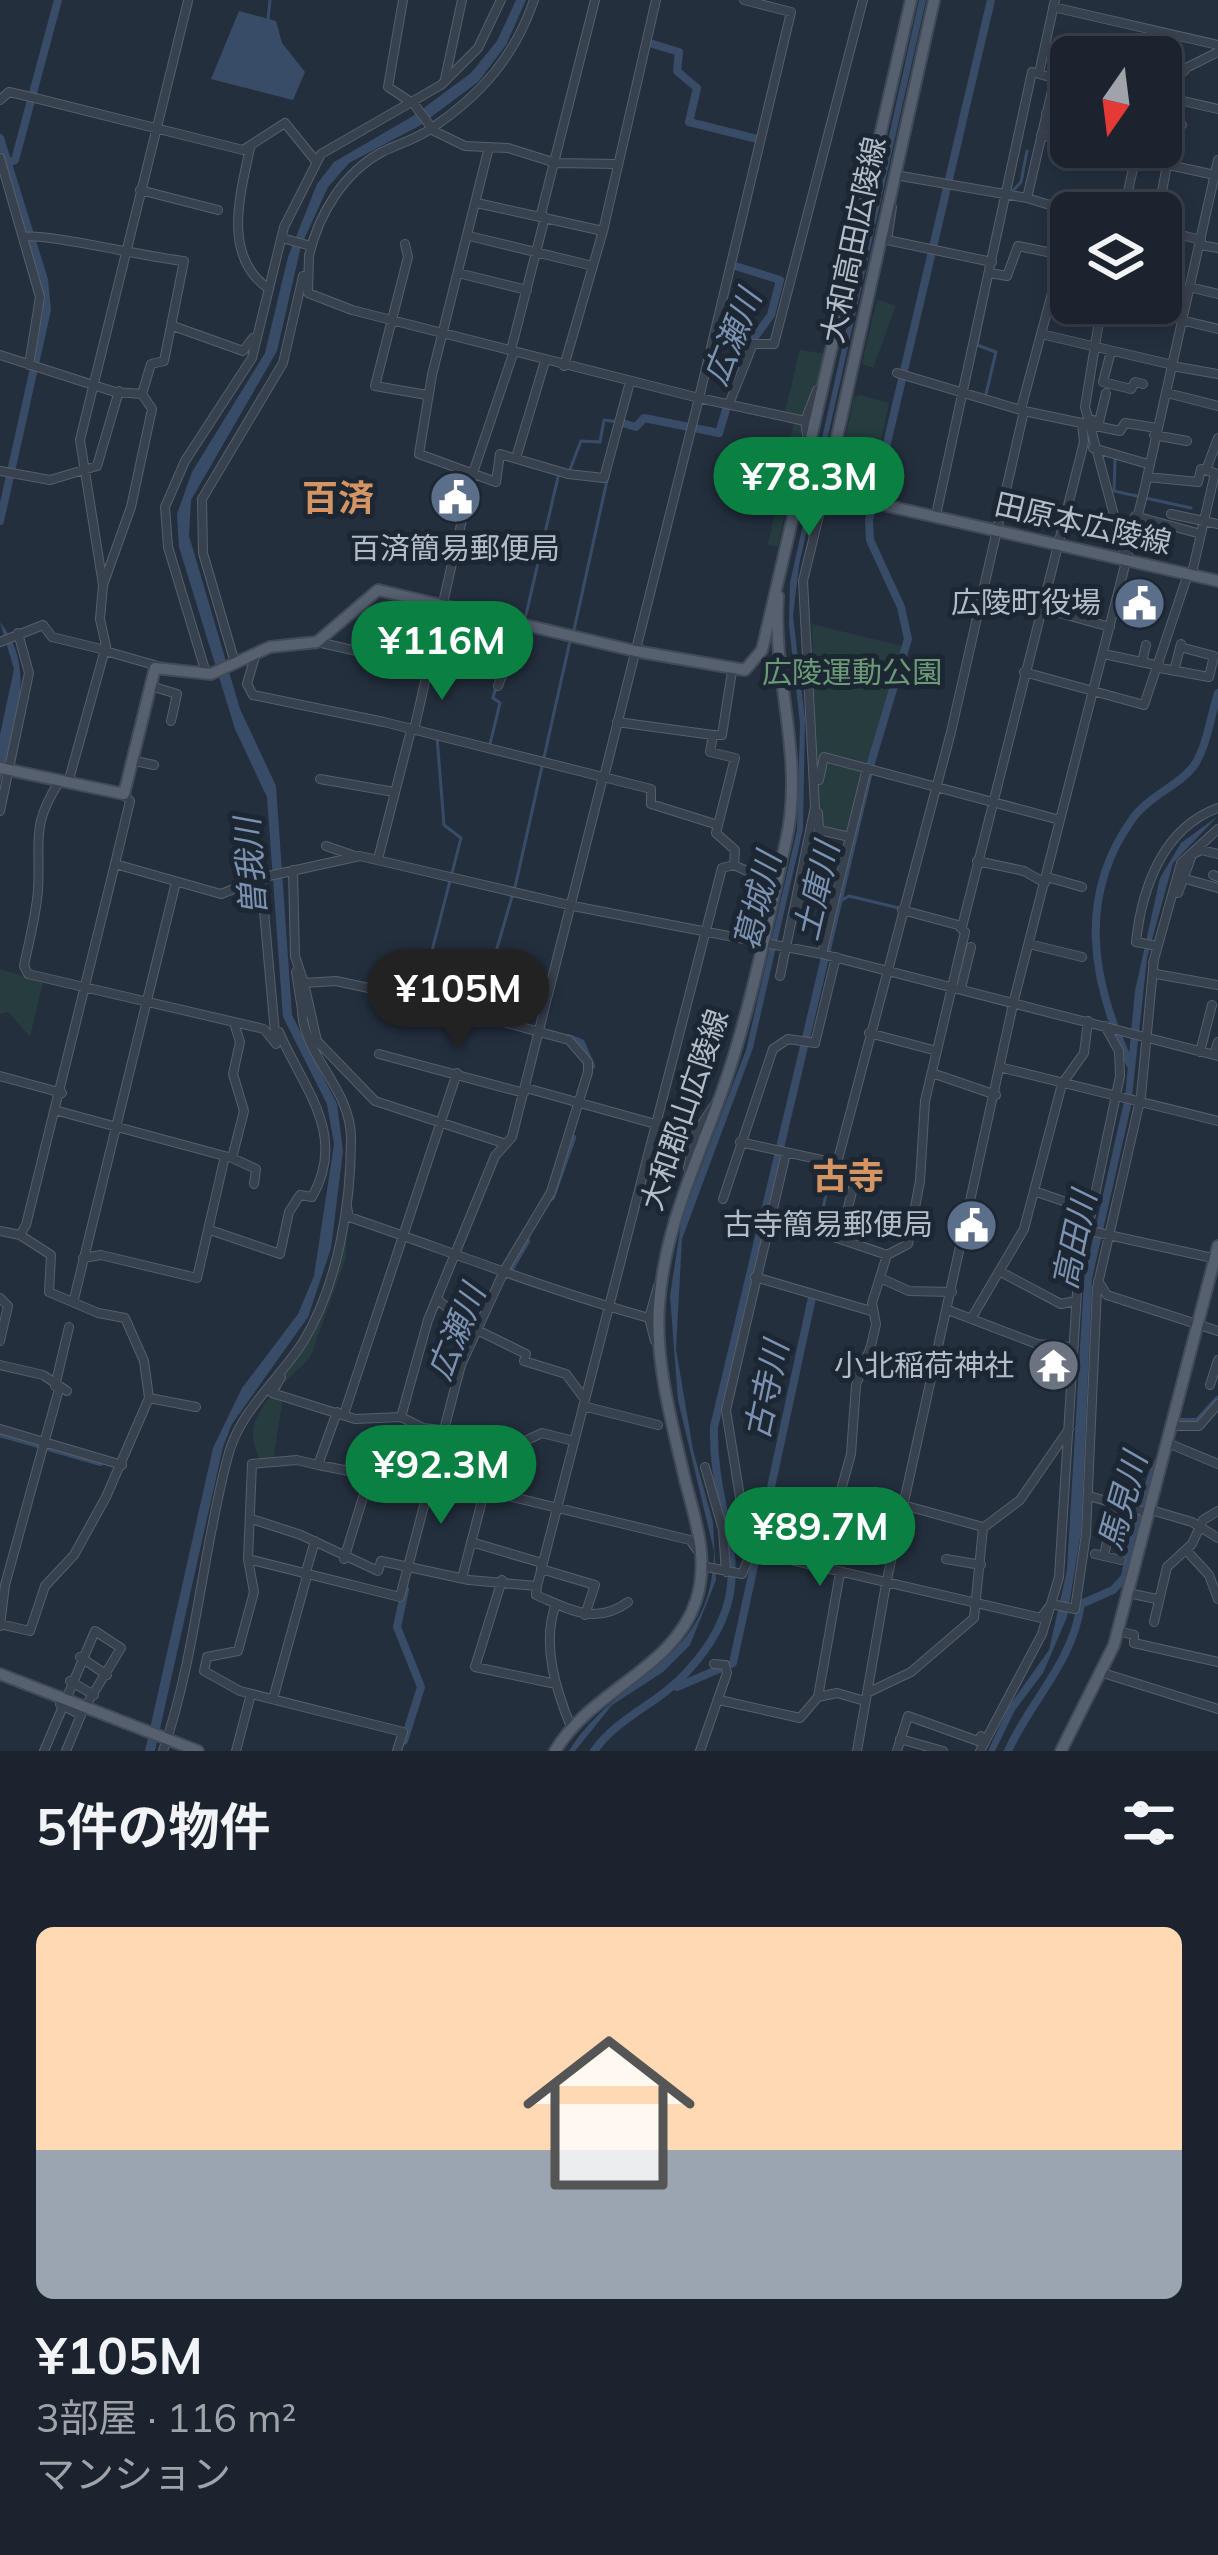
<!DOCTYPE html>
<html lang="ja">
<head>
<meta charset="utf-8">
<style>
  body { margin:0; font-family:Mulish,"Noto Sans JP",sans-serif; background:#282f3a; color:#f1f3f6; height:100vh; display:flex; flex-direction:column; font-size:45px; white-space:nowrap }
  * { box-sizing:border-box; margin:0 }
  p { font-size:39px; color:#a0a4aa }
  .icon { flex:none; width:66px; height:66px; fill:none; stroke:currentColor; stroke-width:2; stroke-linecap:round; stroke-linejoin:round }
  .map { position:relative; height:1751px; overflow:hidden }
  .panel { display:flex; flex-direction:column; background:#1b232e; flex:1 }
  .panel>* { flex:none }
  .needle { width:78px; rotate:194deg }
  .fabs { position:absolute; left:1050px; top:36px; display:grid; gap:24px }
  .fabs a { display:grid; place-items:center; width:132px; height:132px; border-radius:18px; background:#1b232e; box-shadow:0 6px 18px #0003,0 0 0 3px #39404a; font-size:60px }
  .price { position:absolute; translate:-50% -102px; padding:0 27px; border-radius:42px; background:#0b8043; color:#fff; font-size:39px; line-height:78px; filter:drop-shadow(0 3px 6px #0008) }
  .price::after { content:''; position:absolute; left:50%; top:72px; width:36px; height:27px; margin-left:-18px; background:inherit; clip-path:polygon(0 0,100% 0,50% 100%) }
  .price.selected { background:#222; color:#fff }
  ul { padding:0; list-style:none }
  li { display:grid; align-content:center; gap:24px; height:636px; padding:0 36px }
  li+li { border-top:3px solid #39404a }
  li span { display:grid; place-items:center; height:372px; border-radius:18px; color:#555 }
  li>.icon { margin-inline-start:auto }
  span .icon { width:216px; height:216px; fill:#fffc; stroke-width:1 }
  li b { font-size:51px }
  h2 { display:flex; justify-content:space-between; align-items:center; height:144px; padding:0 36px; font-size:51px }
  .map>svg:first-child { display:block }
</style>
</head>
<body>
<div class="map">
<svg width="1218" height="1751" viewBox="0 0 1218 1751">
  <rect width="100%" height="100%" fill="#242f3e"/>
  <path fill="#263c3f" d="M 877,299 L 896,306 L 873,368 L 862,364 Z
    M 800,350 L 827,354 L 803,417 L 784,415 Z
    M 861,395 L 889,403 L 869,497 L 834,489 L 854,397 Z
    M 794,421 L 803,426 L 778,547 L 768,545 Z
    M 812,624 L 902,646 L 852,838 L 818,832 Z
    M 0,969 L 43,982 L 30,1037 L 8,1012 L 0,1014 Z
    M 347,1213 L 346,1258 L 310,1358 L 274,1392 L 321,1312 Z
    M 270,1397 L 283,1398 L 273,1461 L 261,1461 C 247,1434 252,1421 270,1397 Z"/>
  <path fill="#394c67" d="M 516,0 L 526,0 L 506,45 L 478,82 L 419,126 L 349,163 L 328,187 L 301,246 L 277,351 L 191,500 L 189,536 L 200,573 L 240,709 L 276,786 L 292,1015 L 337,1104 L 343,1151 L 331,1248 L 308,1317 L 232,1424 L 223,1447 L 155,1751 L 145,1751 L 213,1448 L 242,1388 L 298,1314 L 314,1276 L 334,1144 L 327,1104 L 283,1017 L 267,797 L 235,729 L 179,547 L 177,514 L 192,472 L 265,353 L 288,257 L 317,184 L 334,162 L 413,116 L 471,73 L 497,41 Z
    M 919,0 L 926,0 L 799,565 L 793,616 L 805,719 L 803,829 L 753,1048 L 682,1239 L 676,1349 L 693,1450 L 713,1522 L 716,1580 L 690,1645 L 663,1672 L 612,1705 L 575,1751 L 569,1751 C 619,1671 713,1664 714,1551 L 678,1400 L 670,1296 L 682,1217 L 746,1050 L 797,830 L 800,724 L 789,625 L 790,583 Z
    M 239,11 L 276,21 L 282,43 L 305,72 L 293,100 L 211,79 Z
    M 0,622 C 39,670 13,728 0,783 L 0,735 L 14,669 Z
    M 1218,816 L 1173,863 L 1147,958 L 1131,1106 L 1092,1279 L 1081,1532 L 1067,1617 L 1043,1673 L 1015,1710 L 995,1751 L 988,1751 L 1009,1706 L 1049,1650 L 1067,1570 L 1084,1279 L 1125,1097 L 1135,991 L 1160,878 L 1181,843 Z"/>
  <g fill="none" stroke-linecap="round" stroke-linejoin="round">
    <path stroke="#394c67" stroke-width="3" d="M 268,19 L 270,0
      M 1011,193 L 1021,182 L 1027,151
      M 998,244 L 1004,219
      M 986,394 L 996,352 L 977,345 L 991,276
      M 1115,460 L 1114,491 L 1191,508
      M 569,472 L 581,441 L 600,442 L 604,420 L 619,422
      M 525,619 L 558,477
      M 574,630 L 608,476
      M 490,744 L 500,703 L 493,698 L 496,687
      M 842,900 L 849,896 L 903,909
      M 424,999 L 427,970 L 461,838 L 444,825 L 437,737
      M 479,1010 L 516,883 L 570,641
      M 818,1232 L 832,1166
      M 851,1239 L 881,1249"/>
    <path stroke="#394c67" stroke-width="8" d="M 646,42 L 679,52 L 677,71 L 697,88 L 689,122 L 761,140
      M 0,138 L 44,280 L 47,310 L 0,521
      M 7,163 L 15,160 L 58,0
      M 732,260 L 732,265 L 780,280 L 771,315 L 750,344
      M 622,423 L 636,427 L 644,418 L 719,433 L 728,403
      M 568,1038 L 581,1043 L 591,1066
      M 1130,1064 C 1092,982 1076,897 1133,818 C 1149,796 1183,783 1195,764 C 1207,745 1211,715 1218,693
      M 551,1197 L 572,1138
      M 506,1275 L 526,1241
      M 1171,1422 L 1198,1422 L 1218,1400
      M 0,1433 L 100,1462
      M 677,1687 L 733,1663 L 813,1293
      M 404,1741 L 421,1687 L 397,1627 L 405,1590
      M 594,1751 C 619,1716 658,1704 686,1673 C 771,1582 711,1526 714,1427 L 871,763 L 908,639 L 901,607 L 870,540 L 869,520 L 991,0
      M 1008,1751 C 1032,1698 1072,1664 1081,1604 L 1113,1590 L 1125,1577 L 1134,1528 L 1156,1464"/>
    <defs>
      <path id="minor" d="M 403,0 L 388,87 L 414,104 L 434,131 L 465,146 L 508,148 L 556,163 L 617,164
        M 744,0 L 791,12 L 699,398 L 805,421 L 807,435
        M 1053,7 L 1218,45
        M 1039,73 L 1055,0
        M 445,79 L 462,0
        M 1161,93 L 1188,67 L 1218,52
        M 1161,96 L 1218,109
        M 0,100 L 9,92 L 31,97 L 243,150 L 285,123 L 315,160
        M 1046,113 L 1071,120
        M 1041,135 L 1071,143
        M 1161,137 L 1166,122 L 1182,125
        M 1085,147 L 1215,175
        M 250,148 C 240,195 222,257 269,289
        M 488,151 L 432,375 L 419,454 L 496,482 L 500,454 L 568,474 L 604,478 L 630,382
        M 0,158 L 40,297 L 29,365
        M 901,176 L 1027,198 L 1076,213
        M 140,190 L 218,210
        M 1027,198 L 1055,78
        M 477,203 L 603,231
        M 892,207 L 887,240 L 992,262
        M 1123,213 L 1138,147
        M 1158,213 L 1167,165
        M 541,214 L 595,0
        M 1161,230 L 1201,240
        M 469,236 L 593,266
        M 23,237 C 41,232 151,258 184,261 L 164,361 L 151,364 L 142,394
        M 282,238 L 311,246
        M 405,244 L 408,257 L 375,386 L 427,395
        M 1200,245 L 1218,248
        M 309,255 L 308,293 L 352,310 L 699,398 L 604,777
        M 1161,255 L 1167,231
        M 309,256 C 318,215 344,172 382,152 C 398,144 417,139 432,128 C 481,95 515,56 534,0
        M 458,273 L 527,290
        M 990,273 L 1007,276 L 1018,246 L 1062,255
        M 1161,274 L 1166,267
        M 1189,287 L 1218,294
        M 1161,297 L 1163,298
        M 1102,303 L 1085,407 L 1125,556
        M 1181,320 L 1218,329
        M 173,326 L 243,351 L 253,338
        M 716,330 L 753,344 L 774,344 L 863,0
        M 1041,334 L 1173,365
        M 511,350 L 545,217
        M 1111,351 L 1103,382 L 1131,389 L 1135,382 L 1143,384
        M 0,355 L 115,392 L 142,394 L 152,409 L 131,507 L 103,585 L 100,619 L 106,646 L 68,783
        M 564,366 L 603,231 L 656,0
        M 1172,366 L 1218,374
        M 897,373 L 1024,411 L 1120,431 L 1125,423 L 1157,428
        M 1167,393 L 1218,406
        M 729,404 L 753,344
        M 1021,409 L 1071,222
        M 1093,420 L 1099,422 L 1106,393
        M 805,421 L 817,390
        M 1154,435 L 1187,441
        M 1093,448 L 1148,464
        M 516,458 L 545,361
        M 1206,470 L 1218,438
        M 0,471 L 50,480 L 97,466 L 119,391
        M 1147,477 L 1198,482 L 1201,469 L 1215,473 L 1192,573
        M 1171,514 L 1218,524
        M 936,515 L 1032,72 L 1071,83
        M 1135,516 L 1201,534
        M 103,585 L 80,440 L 188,1
        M 1041,608 L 1110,627
        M 0,642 L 43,625 L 52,637 L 105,650
        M 317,642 L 428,667
        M 105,651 L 158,666
        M 256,653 L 247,684 L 253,695 L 384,722 L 651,789 L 651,804 L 718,825
        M 1104,654 L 1160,666
        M 1142,662 L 1146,645
        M 235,663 L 203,553 L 202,499 L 283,363 L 303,276
        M 1160,668 L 1209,677 L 1214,656 L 1180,647
        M 732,671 L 722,735 L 713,735 L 710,752 L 735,758 L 716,833 L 735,850 L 734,865
        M 1174,671 L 1181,644
        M 1024,672 L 1144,705 L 1188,574
        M 206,673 L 168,547 L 165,507 L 185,461 L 252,358 L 284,227 L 321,154 L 441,85 L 478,48 L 501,0
        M 151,686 L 177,694 L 171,721
        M 498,686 L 522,625
        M 617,722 L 713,735
        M 414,730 L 472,476 L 514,351
        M 135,761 L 154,765
        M 320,779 L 394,792
        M 819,780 L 824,757 L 1060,820
        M 59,782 C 30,827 41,842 38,890 C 36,916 29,941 24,966 L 28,974 L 264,1029 L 276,1044 L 261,878
        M 124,794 L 130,801 L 115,864 L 221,894 L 264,877 L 360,856 L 573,906 L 822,954 L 1218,1056
        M 0,811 L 29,673 L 18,633
        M 819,830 L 850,837
        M 326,846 L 355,856
        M 1191,855 L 1201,850 L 1218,854
        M 378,859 L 411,730
        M 977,861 L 1024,871 L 1045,883
        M 734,865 L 768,881 L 760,914 L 764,930
        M 293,870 L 295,957
        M 1213,875 L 1218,877
        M 1047,877 L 1082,887
        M 1182,878 L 1218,888
        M 807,891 L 835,898 L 822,954
        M 1178,893 L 1192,855
        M 835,898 L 867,768
        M 799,909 L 820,843 L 818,813
        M 962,927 L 1084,442 L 1082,424
        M 1029,944 L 1082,957
        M 1157,946 L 1136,942 C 1142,887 1163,828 1218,808
        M 1153,963 L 1181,863 L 1218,829
        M 296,972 L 303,1016
        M 1156,974 L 1218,985
        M 780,976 L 815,807 L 803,581 L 825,491
        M 304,983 L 317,1041
        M 961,988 L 971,947
        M 869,1033 L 937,1051
        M 316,1040 L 375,1101 L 503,1143
        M 1200,1052 L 1212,1005
        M 379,1054 L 524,1093
        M 1214,1055 L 1218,1042
        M 1003,1068 L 1218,1121
        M 932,1073 L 996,1095
        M 0,1076 L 62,1093
        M 526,1088 L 695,1135 L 713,1107
        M 58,1111 L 232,1158 L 256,1169 L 254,1184
        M 740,1142 L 858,1168 L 840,1239 L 887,1255 L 908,1244 L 920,1181 L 925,1101 L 965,932 L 958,925 L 902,910
        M 232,1158 L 244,1111 L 233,1074 L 240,1042 L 235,1026
        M 837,1163 L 951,732 L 1024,411
        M 688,1168 L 695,1135
        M 1034,1191 L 1089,1210
        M 723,1199 L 773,1049 L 788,1039 L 815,1043 L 836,957
        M 347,1207 L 349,1217 C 449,1251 547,1290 649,1318 L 655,1341
        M 770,1219 L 840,1239
        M 210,1230 L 280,1254 L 289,1212 L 300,1195 L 312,1197 C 348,1134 303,1088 279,1032
        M 1086,1230 L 1217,1259
        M 0,1231 L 20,1235 L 26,1225 L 115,864
        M 83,1258 L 101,1255 L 197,1278 L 225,1156
        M 999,1271 L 1061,1304 L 1075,1301
        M 755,1277 L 871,1311
        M 880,1278 L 909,1291 L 952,1292
        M 1098,1281 L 1107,1295 L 1218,1331
        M 0,1298 L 8,1306 L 0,1341
        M 74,1299 L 176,882
        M 439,1301 L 475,1329 L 526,1354 L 524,1361 L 566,1374 L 584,1398
        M 948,1310 L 1037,1344 L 1071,1347
        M 649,1318 L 658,1286
        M 971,1319 L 1024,1229 L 1062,1084 L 1084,1053 L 1088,1021
        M 0,1365 L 43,1375 L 67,1391
        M 281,1377 L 272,1393 L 355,1419 L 401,1417 L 423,1428 L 450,1431
        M 1210,1385 L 1218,1360
        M 55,1386 L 69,1327
        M 149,1398 L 196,1407
        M 583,1406 L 658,1425
        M 337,1412 L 318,1465 L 297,1460 L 252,1464 L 248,1559 L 254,1592 L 238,1651 L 207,1657 L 204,1671 L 240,1691 L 403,1732 L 397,1751
        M 344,1414 L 457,1073
        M 401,1417 L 428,1320 L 495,1156 L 512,1137 L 603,777
        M 1174,1426 L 1199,1426 L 1218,1404
        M 0,1429 L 122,1465
        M 527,1440 L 542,1433 L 574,1441
        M 1170,1444 L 1218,1464
        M 318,1465 L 365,1474 L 368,1481 L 403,1493 L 423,1428
        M 705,1467 L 723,1530 L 726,1572
        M 410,1472 L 690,1540 L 698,1551
        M 1089,1496 L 1149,1513
        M 903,1505 L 983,1527
        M 1151,1510 L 1192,1522 L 1218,1538
        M 1113,1514 L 1126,1518
        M 252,1519 L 301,1535 L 378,1571 L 381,1561 L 469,1580 L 537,1586 L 536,1595 C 569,1609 595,1626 628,1602
        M 1109,1533 L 1122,1536
        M 471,1542 L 542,1563
        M 1186,1550 L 1209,1575 L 1218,1599
        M 749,1553 L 726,1410 L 786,1153
        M 1095,1554 L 1121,1560
        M 1104,1556 L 1115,1503
        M 248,1559 L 400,1597 L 461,1365 L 505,1269 L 551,1192 L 588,1072 L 588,1062 L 569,1040 L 415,998 L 336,981 L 304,983 L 295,956
        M 344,1559 L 368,1481
        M 946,1559 L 981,1565
        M 702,1566 L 742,1574 L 752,1551 L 1041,1618 L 1049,1607
        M 541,1569 L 595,1585 L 585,1615
        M 828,1569 L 828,1537 L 851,1454 L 856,1385 L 871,1346 L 876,1324 L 872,1303 L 887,1255
        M 305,1575 L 315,1541
        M 462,1578 L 485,1489
        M 502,1580 L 475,1667 L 556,1684
        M 537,1586 L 722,868 L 734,865
        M 1128,1593 L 1157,1599
        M 556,1604 C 541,1644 556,1690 571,1727
        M 1051,1604 L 1075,1609 L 1086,1534 L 1097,1288 L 1141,1096 L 1154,959
        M 1154,1622 L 1167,1567 L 1192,1544 L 1203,1520 L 1218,1511
        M 0,1624 L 30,1631 L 45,1586 L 74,1555 L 106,1497 L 149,1398 L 144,1361 L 125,1318 L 98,1313 L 49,1292 L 51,1255 L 20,1235
        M 0,1626 L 5,1585 L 59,1389
        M 1118,1631 L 1134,1635 L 1134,1643 L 1218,1662
        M 80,1657 L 107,1675
        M 1103,1673 L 1218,1709
        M 70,1681 L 94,1695
        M 867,1693 L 911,1672 L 974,1618 L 983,1528 L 1020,1500 L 1069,1429
        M 818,1697 L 837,1693 L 865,1701
        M 273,1699 L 307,1576
        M 719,1700 L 800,1718 L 818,1697 L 840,1573
        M 60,1704 L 81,1715 L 66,1751
        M 900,1739 L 943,1751
        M 44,1751 L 95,1631 L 121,1648 L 85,1707
        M 163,1751 C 196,1656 202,1552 228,1456 C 240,1410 279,1380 303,1342 C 338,1285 351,1204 351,1139 C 351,1089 306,1059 302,1013
        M 236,1751 L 251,1694
        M 700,1751 L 727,1673 L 725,1665 L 714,1664
        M 857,1751 L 886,1584 L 1014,1000 L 1144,491 L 1218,160
        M 897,1751 L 908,1716 L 978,1741 L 981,1736
        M 980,1751 L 1042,1634 L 1059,1577 L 1078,1276 L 1120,1076 L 1119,1051 L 1105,1026"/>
      <path id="major" d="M 800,486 L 911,0
        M 825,491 L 934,0
        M 0,768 L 124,794 L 155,668 L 211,674 L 270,647 L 317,642 L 378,590 L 635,651 L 745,670 L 762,650 L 800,486 L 1218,581
        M 0,1674 L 198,1751
        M 555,1751 C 592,1689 673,1670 696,1601 C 711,1554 692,1513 682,1467 C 670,1416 655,1358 659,1305 C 665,1219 703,1151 729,1071 C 753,997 769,917 786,841 C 805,758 772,678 778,596
        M 1061,1751 L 1114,1645 L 1218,1246"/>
    </defs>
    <use href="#minor" stroke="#565f6c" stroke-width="10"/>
    <use href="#major" stroke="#414a57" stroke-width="14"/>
    <use href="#minor" stroke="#38414e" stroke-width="8"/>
    <use href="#major" stroke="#56606e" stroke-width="10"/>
  </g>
  <defs>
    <symbol id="civic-disc" viewBox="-11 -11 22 22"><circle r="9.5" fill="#5c6f8a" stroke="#1d2633"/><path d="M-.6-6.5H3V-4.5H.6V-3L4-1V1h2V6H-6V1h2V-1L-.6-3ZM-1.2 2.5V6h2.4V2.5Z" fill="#fff"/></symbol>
    <symbol id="temple-disc" viewBox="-11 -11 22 22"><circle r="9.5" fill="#6b7280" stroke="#1d2633"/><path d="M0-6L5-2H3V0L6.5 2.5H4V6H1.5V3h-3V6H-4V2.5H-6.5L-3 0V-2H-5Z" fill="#fff"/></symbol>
  </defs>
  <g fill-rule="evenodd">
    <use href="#civic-disc" x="426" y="468" width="59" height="59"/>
    <use href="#civic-disc" x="1110" y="574" width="59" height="59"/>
    <use href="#civic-disc" x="942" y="1196" width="59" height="59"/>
    <use href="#temple-disc" x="1024" y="1336" width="59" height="59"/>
  </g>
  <g text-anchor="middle" stroke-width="10" stroke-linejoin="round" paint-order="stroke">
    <g font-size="30" fill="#b4bcc9" stroke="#1d2633">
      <text transform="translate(854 240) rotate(-78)" y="10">大和高田広陵線</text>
      <text transform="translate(1083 524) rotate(13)" y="10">田原本広陵線</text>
      <text transform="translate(685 1110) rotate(-71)" y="10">大和郡山広陵線</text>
    </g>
    <g font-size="30" fill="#b4bcc9" stroke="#1d2633" text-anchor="end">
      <text x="455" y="559" text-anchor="middle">百済簡易郵便局</text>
      <text x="1101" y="613">広陵町役場</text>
      <text x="933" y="1235">古寺簡易郵便局</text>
      <text x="1014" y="1376">小北稲荷神社</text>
    </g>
    <g font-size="30" fill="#6b9a76" stroke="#1d2633">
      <text x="852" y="683">広陵運動公園</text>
    </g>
    <g font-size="33" font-style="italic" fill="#7c92b1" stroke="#1d2633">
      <text transform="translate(732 337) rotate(-68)" y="12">広瀬川</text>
      <text transform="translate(250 867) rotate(-94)" y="12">曽我川</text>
      <text transform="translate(816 891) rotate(-77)" y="12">土庫川</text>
      <text transform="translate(757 901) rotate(-76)" y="12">葛城川</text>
      <text transform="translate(1074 1240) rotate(-78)" y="12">高田川</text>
      <text transform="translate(456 1332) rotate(-68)" y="12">広瀬川</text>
      <text transform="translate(766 1390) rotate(-78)" y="12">古寺川</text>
      <text transform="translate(1122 1501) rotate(-74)" y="12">馬見川</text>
    </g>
    <g font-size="36" font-weight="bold" fill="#d59563" stroke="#1d2633">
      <text x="338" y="511">百済</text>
      <text x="848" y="1189">古寺</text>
    </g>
  </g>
</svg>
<div class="fabs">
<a><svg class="needle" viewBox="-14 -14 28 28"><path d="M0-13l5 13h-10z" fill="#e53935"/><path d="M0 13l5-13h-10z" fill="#a0a4aa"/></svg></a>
<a><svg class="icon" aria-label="layers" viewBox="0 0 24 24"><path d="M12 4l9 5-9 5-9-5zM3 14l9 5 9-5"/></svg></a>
</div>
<b class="price" style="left:809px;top:539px">¥78.3M</b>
<b class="price" style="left:442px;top:703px">¥116M</b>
<b class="price selected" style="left:458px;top:1051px">¥105M</b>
<b class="price" style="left:441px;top:1527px">¥92.3M</b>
<b class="price" style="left:820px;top:1589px">¥89.7M</b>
</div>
<section class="panel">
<h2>5件の物件<svg class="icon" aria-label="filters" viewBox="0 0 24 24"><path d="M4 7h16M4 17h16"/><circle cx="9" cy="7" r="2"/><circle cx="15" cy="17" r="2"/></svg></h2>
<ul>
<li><span style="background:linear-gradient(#ffd9b3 60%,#9aa5b1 0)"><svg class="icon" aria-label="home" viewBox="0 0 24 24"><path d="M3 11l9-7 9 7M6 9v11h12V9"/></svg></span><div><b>¥105M</b><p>3部屋 · 116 m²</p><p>マンション</p></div></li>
</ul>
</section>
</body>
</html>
